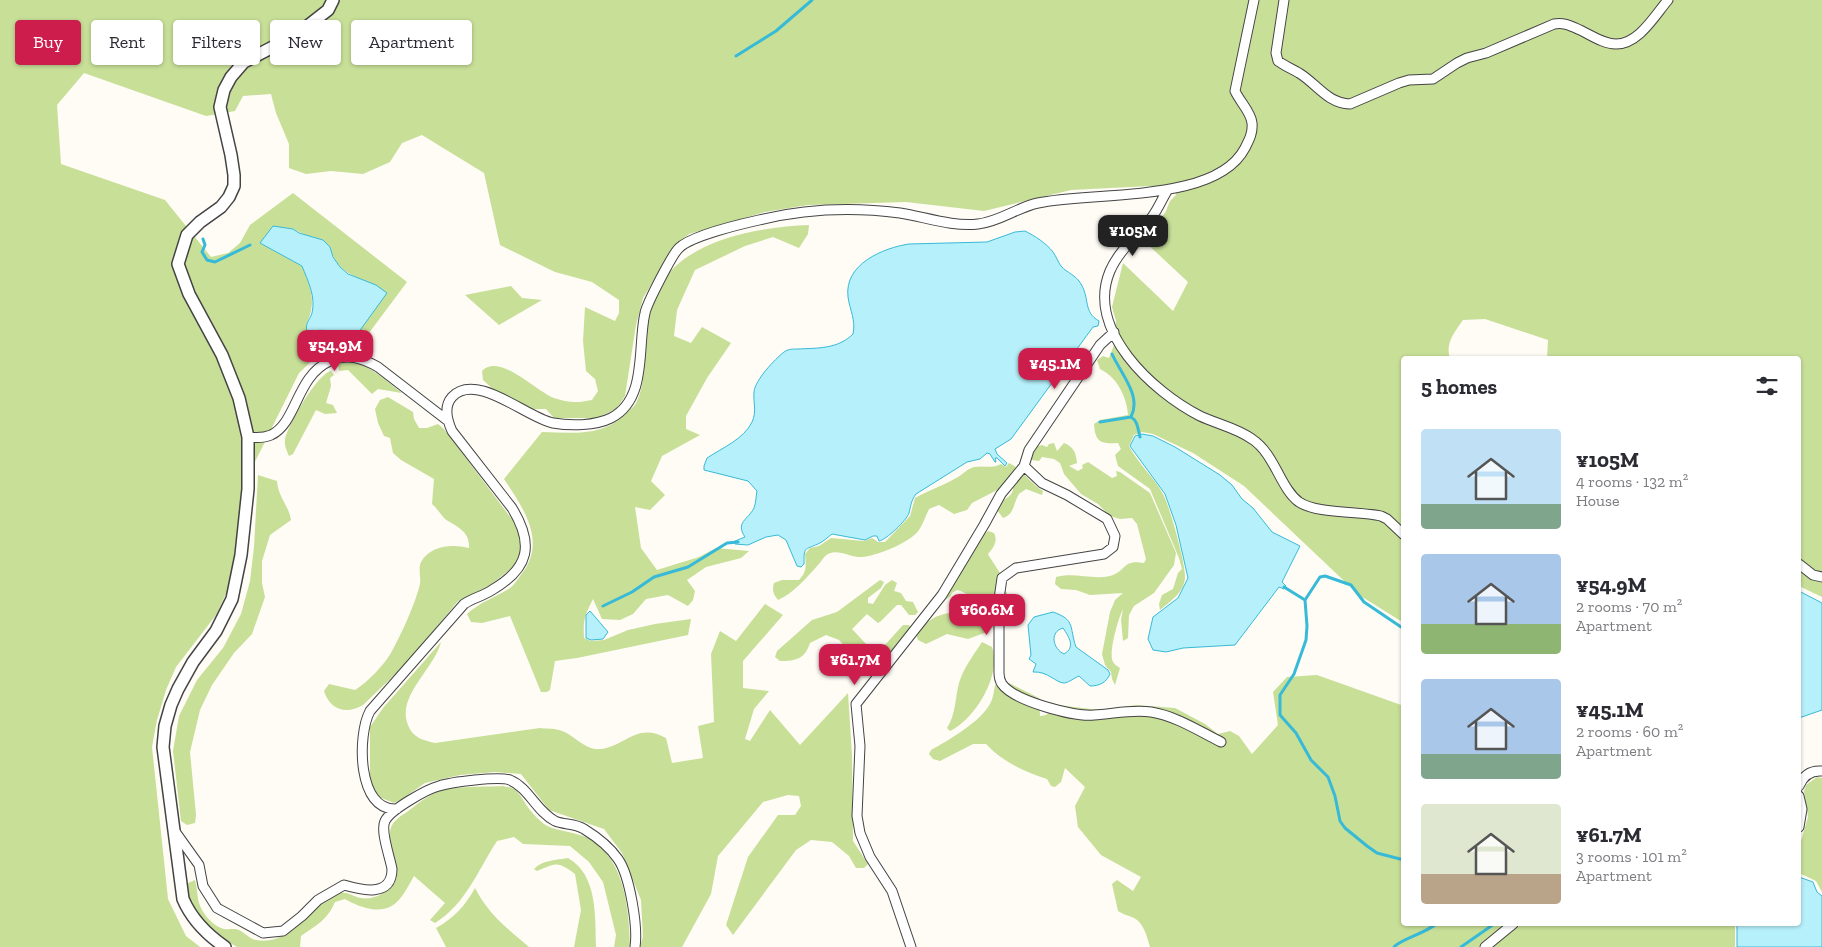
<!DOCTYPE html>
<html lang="en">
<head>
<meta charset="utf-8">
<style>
  body { margin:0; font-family:"Zilla Slab",serif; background:#f7f7f7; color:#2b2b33; height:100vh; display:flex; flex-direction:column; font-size:19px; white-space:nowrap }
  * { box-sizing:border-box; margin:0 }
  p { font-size:16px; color:#7c7c81 }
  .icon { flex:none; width:28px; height:28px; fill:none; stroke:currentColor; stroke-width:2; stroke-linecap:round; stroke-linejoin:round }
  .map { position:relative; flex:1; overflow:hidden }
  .sheet { position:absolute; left:1401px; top:356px; width:400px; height:570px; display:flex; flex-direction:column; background:#fff; border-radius:5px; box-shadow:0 1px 4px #0004 }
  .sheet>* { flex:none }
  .guide { position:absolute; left:15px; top:20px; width:475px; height:45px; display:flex; gap:10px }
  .price { position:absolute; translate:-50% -42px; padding:0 11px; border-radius:10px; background:#cd1d4c; color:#fff; font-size:16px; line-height:32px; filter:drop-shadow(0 1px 2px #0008) }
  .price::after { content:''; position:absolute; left:50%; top:30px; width:15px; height:11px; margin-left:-8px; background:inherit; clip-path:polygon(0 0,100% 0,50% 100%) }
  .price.current { background:#222; color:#fff }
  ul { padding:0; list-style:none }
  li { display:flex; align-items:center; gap:15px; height:125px; padding:0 20px }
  li span { display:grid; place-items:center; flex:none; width:140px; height:100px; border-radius:5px; color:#555 }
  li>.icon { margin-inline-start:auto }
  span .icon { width:60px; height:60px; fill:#fffc; stroke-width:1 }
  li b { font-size:21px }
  h2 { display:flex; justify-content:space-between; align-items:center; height:60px; padding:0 20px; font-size:21px }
  .chip { padding:0 18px; border-radius:5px; background:#fff; box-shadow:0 1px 4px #0004; font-size:18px; line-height:45px }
  .chip.current { background:#cd1d4c; color:#fff }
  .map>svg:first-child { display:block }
</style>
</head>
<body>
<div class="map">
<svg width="1822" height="947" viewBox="0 0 1822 947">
  <rect width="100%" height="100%" fill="#fffbf5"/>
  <path fill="#c8df98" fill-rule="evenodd" d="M 0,0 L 1822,0 L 1822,597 L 1799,586 L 1799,359 L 1547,359 L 1548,340 L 1485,319 L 1463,320 C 1454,333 1445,343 1450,359 L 1404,359 L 1404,623 L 1359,595 L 1244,486 L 1193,453 L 1153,434 L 1142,432 L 1134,435 L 1129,446 C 1138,464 1156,479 1164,496 C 1170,508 1186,565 1185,578 C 1184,592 1171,601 1160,610 L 1159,604 L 1162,595 L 1173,589 L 1178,573 L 1182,569 L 1179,558 L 1150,489 L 1118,466 L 1115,455 L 1121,449 L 1118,443 C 1102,444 1095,443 1094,424 L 1100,420 L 1128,415 C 1127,397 1117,377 1100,369 L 1097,360 L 1103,356 L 1109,358 L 1114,345 L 1116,321 L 1112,307 L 1123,263 L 1173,311 L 1188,282 L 1143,240 L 1165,213 L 1170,201 L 1176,195 L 1174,187 L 1150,186 L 1071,190 L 984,211 L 906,202 L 808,205 L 765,212 L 689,234 L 676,244 L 643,298 L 636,325 L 625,396 L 616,409 L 597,418 L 554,418 L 546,409 L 532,409 L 494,390 L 483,380 L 482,371 C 499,352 537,392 554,398 C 568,403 578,403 592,400 L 598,391 L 595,379 L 586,371 L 583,341 L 585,307 L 615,321 L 619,313 L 619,300 L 592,282 L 555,272 L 500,245 L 484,173 L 422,135 L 402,143 L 390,162 L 363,174 L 331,171 L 306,174 L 289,168 L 289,144 L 276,113 L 271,94 L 243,96 L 235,111 L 206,116 L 84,73 L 57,105 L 61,164 L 165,200 L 211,257 L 228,253 L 240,243 L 250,225 L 293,193 L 407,282 L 357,349 L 321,352 L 299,373 L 243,486 L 239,545 L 230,585 L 216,615 L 176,667 L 166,690 L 157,720 L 152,747 L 168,899 L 186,936 L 200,947 L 0,947 ZM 293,229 L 330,247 C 337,273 354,276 376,285 L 353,340 L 341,334 L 306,325 C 317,302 311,288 302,266 L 260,243 Z
    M 809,225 L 808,234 L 799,248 L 773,237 L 745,246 L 695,270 L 677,310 L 674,336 L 691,343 L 702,327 L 731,343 L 707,378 L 686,416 L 686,429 L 700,435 L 662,456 L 651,481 L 665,495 L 650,510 L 635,507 L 641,548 L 657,570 L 699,557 L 716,548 L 749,551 L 741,558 L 706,567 L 687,580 L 695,591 L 693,600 L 688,606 L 668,595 L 646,599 L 633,614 L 620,620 L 602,619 L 593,599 C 585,616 583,618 584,638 L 591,641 L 604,640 L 628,630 L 655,624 L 691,619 L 688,635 L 577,658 L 555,661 L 550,690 L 547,692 L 541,692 L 510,616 L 482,623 L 471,622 L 467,614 C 480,602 496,597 510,588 C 514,585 517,580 520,576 C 548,543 524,509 504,479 L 542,432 C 573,433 605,437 627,412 C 631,409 636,405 637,401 C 646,383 644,349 647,329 C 648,319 658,287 664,279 C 694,238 761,227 809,225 Z
    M 511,286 L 522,298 L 542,300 L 499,325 L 465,295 Z
    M 345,362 C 368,362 385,380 402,393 L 378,389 L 372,394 L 348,370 L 339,371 L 338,364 Z
    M 331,371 L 334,375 L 330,378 L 331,386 L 326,403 L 333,405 L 337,413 L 325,414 L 316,410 L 293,454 L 289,456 C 287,451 284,445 285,441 C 286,427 318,373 331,371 Z
    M 388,397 L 413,412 L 414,419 L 419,428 L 427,428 L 438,424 L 444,429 L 514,522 L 520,541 L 520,555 L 513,567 L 489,586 L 458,601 L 407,663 L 363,705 C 346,715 330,710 324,691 L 329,684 L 355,690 C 367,683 386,663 392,651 C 402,633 415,604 420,584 C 421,577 418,568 421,562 C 431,545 452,544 469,548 C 470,531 457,527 445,519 C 441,515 437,508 432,504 L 434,479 L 401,460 L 393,453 L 390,438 L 384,436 L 378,423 L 375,409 L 380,400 Z
    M 1054,443 L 1057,451 L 1064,443 C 1074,447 1076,453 1077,463 L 1069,466 L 1078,471 L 1083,468 L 1082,465 L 1088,462 L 1112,478 L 1117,476 L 1116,471 L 1120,472 L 1150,493 L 1176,553 L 1174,565 L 1154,593 L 1134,606 L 1129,615 L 1128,638 L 1123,641 L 1121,620 L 1123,609 C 1118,619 1110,648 1112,659 C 1113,664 1117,666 1120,668 L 1115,685 L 1112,679 L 1111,672 L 1105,665 L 1102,654 L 1110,612 L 1115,600 L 1123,593 L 1090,595 L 1076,590 L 1061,589 L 1055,584 L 1056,577 C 1074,572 1092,580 1110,576 C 1127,571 1122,559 1144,563 L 1146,559 L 1137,524 L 1132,518 L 1120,519 L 1110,516 L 1098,504 L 1081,494 L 1064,474 L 1060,463 L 1054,459 L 1042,457 L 1039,461 L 1032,460 L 1030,456 L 1035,447 L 1042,445 L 1047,447 L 1049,444 Z
    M 1009,463 C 1022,469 1031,484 1043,491 L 1042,495 L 1026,489 C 1024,491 1021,492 1019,494 C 1013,503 1015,514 1003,518 L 997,510 C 1002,494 1019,500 1011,478 L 1003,487 L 972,503 L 967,510 L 954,514 L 939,505 L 929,509 C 926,515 923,524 919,530 C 910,543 873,558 858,557 C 848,556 838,549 828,554 C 824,556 821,562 818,565 C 806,578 794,593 778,600 C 773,594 772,591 774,583 L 782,580 L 799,580 C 807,572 806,566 805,554 L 810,548 L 819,546 L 831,538 L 864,541 L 872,538 L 878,542 L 885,542 L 910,516 L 915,498 C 929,490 945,485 958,477 C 963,474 967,469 974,467 C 984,465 992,469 1001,464 L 1006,467 Z
    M 258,475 L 277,481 C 278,497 289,506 291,520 L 270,535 L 262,561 L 262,583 L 265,597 L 252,634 L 234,653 L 212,685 L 200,710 L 190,752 L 196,815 L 195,823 L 187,825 L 181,821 L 173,751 L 179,716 L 197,680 L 223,648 L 241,614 L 250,581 L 254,547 Z
    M 988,531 L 994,533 C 998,541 994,547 988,554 L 989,556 L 1000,573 L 997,580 C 1006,593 1015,598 1009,614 L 1002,617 L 988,612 L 983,602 C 973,600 967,592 957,590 L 952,593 L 950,597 L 946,599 L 944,597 L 983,535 Z
    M 880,580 L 884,582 L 881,588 L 868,598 L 868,603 L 873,604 L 885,585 L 892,580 L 897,583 L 894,591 L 901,593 L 906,601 L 913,602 L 918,612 L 915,615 L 909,615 L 901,605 L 897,605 L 881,621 L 878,623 L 867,614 L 852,629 L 867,645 L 875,649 L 884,646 L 903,625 L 909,625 L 911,629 L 886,659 L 869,665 L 859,661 L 839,640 L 826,635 L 810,643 C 805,659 796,661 780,661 L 775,657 L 777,651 L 812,620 L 837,612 Z
    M 765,604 L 783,615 L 743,661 L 743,688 L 769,691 L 754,709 L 745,739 L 750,741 L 770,710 L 800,745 L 848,693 L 852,755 L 853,841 L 868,864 L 864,868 L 856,868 L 849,856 L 832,842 L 811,840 L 796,850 L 733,935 L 726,925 L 748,857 L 778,815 L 795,815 L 801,806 L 799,796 L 788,795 L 763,802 L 718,856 L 711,894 L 682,947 L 640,947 L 643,937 L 641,900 L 622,853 L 604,829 L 549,810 L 521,774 L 495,772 L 460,775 L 425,783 L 402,799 L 394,803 L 379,797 L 370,779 L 370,727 L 383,708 L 441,642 C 435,668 396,696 408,725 C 413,738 423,740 435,743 L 540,728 C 546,729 553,728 559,730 C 573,733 584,751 601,749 C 627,745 637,722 666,738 L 672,763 L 703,758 L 698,726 L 714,722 L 711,654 L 720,631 L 736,641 Z
    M 955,612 L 967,616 L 988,613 L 993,619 L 993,626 L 987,632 L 968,639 L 947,634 L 926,644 L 918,640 L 916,634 C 929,619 935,615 955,612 Z
    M 982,642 L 992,647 C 1002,675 975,719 950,731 L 947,728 C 956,714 955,698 959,683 C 964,667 973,656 982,642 Z
    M 1317,675 L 1404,706 L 1404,924 L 1735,924 L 1735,947 L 1150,947 C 1147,937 1144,923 1134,918 C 1128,915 1124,915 1118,911 L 1112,884 L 1117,880 L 1133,891 L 1141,877 L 1101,855 L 1078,827 L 1075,806 L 1085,787 L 1065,768 L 1061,782 L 1055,787 L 1051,786 L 1047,779 C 1023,771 1003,762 986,744 L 973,744 L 940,761 L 933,759 L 929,754 L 931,750 C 949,740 980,722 990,704 C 993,699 994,691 995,685 L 1007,682 L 1039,698 L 1040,716 L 1046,715 L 1058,705 L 1099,710 L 1136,705 L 1175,708 L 1205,724 L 1218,734 L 1230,731 L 1239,736 L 1252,754 L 1278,725 L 1273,692 L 1287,677 Z
    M 1817,777 L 1822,778 L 1822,892 L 1816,881 L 1799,873 L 1799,848 L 1808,817 L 1804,791 L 1806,785 Z
    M 503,786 C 506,787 511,787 514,789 C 521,794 525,804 530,810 C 534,815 539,820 544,824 C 551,830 576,832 588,838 C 625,858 629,909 630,947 L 614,947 L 616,935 L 603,882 L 589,862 L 570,846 L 523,844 L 514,837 L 497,841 C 478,870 466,904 435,923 L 430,920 L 445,903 L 414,876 C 403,895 396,913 371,909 C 361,907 354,904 345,899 L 335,902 C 327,920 317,925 301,936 L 300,947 L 237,947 L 221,938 L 199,921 L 189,900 L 188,883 L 195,880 C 197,887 197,892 198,899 C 200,911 212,926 224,929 C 229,930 235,928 239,930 C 245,933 250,939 256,940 C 291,947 308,905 336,894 C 347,890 351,896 361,898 C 370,900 383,895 389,889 C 408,872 387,852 390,832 C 391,822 399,817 407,812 C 416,805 427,796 439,791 C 451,786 488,787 503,786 Z
    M 568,858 C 598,875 595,917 596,947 L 574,947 L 581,910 L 575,874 C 557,861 557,863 537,871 L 534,869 C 542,860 557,860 568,858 Z
    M 475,888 C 489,915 507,928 529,947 L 446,947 L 436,928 C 454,918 465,906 475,888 Z"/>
  <path fill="#b6f0fa" stroke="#37bad7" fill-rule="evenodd" d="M 273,226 L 293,229 L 299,233 L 323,240 L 330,247 L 333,257 L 340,267 L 348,274 L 376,285 L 387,293 L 353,340 C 336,331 326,328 307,332 C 305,322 309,322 312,313 C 316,297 308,281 302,266 L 260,243 Z
    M 1025,231 C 1035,236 1046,243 1053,252 C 1056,256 1058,262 1061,266 C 1067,273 1076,275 1081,284 C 1090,299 1083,312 1099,321 L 1098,326 L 1093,327 L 1011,439 L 995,449 L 997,454 L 1007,463 L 1005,466 L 997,458 L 995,458 L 996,462 L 995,462 L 990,454 L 987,453 L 980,459 L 967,462 L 916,494 C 911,501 911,505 909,513 C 907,520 886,540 879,541 L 877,536 L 873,536 L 865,540 L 832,534 C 828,537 823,542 818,544 C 804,550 804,547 804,564 L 801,567 L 797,566 L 786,540 L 778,535 L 766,537 L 748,545 L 735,544 L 735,541 L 745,537 C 735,522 748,520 754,508 C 756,503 756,496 757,491 L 748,481 L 704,470 L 704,466 L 707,458 C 722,448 744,439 752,422 C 757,412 753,402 754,392 C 755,380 775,359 784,352 C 788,349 793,349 798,349 C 818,348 838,349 853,334 C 856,320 850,311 848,297 C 844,264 883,248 909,244 L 987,242 L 1015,232 Z
    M 1142,434 L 1153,436 L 1175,447 L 1220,475 L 1232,485 L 1242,499 L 1253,508 L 1272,532 L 1300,546 L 1282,582 L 1286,586 L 1284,589 L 1279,587 L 1235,645 L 1183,648 L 1166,652 L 1153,650 L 1148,639 L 1153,617 L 1178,598 L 1188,578 L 1176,525 L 1165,494 L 1130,446 L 1135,436 Z
    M 1799,591 L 1822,603 L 1822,710 L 1799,718 Z
    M 590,611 L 608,632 L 603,639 L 591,640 L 586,638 L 586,615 Z
    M 1053,612 C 1076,620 1069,627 1076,647 L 1108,670 L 1110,674 C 1106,683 1099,686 1090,686 L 1079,676 C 1074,678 1068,683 1064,683 C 1056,683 1048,671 1033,672 L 1036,664 L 1029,659 L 1031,655 L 1028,625 L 1034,617 ZM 1063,628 C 1069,637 1076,647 1064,654 C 1053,649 1049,632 1063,628 Z
    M 1799,877 L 1813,882 L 1817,892 L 1822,896 L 1822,947 L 1737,947 L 1737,924 L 1799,924 Z"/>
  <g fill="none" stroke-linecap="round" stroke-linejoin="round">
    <path stroke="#37bad7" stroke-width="3" d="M 736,56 L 776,31 L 812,0
      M 203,239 L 205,245 L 202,252 L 207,260 L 215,262 L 250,245
      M 1112,354 C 1121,374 1142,396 1131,417 C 1138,421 1138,430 1140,437
      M 1100,422 L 1131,417
      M 1284,587 L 1305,600
      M 603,606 L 632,592 L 654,577 L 688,567 L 727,543 L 738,542
      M 1404,629 L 1364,602 L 1351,585 L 1325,576 L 1320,577 L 1305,600 L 1307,626 L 1306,640 L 1294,674 L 1280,695 L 1280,715 L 1296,733 L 1311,760 L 1328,777 L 1335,796 L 1340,821 L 1345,828 L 1367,846 L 1377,853 L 1404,860
      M 1394,947 C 1401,939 1424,934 1436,924
      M 1461,947 L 1494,924"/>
    <defs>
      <path id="minor" d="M 1284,0 L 1276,53 L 1278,61 C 1285,66 1292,69 1299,73 C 1317,84 1327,103 1350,104 L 1399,83 L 1409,80 L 1433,79 L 1457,63 L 1467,58 L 1486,53 L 1554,24 C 1564,22 1571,26 1580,30 C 1591,35 1603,44 1616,44 C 1639,44 1655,15 1668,0
        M 1167,191 C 1162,199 1158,209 1152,217 C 1138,235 1119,250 1110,271 C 1085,330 1153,392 1200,416 C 1217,424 1237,428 1252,439 C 1275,454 1280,488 1299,502 C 1317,514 1359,511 1381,516 L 1387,519 L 1404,535
        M 248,437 C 256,438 264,438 271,435 C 297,423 296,376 330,361 C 347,353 362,358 378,367 L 448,421
        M 1024,466 L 1042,483 L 1067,495 L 1107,519 L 1115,536 L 1113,547 L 1104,554 L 1016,568 L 1002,578 L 999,599 L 999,673 C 999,676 1000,681 1002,684 C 1014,701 1074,717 1094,715 C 1113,714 1132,709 1151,712 C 1176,716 1199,731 1221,742
        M 1799,564 L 1813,575 L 1822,577
        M 1799,786 C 1803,776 1810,770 1822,771
        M 1799,796 L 1802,809 L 1799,827
        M 397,809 C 357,812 357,735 370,711 L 464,604 C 473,598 483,596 492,590 C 530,568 534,544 512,508 L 452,431 C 447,420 443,407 452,397 C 476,371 527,418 553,423 C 570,426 595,426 611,418 C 648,399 637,347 645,313 C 647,303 673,253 679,248 C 691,236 741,224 759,220 C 804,209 854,207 900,213 C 925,217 953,227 978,224 C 999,222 1018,207 1038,203 C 1092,191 1216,204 1245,148 C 1249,140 1253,133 1252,123 C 1251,112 1240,102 1235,91 L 1254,0
        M 174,830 L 199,865 L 203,886 L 217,908 L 263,933 L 283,931 L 302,916 L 318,900 L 344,885 C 361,890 392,898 392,869 C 390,857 380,831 385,821 C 390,810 427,789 439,786 C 451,782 499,776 510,780 C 529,788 536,811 555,821 C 564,825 575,823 584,829 C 597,837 609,846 618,859 C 630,876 638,927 635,947
        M 911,947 L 892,891 L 870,857 L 860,833 L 857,816 L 860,746 L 856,704 L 942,595 L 984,525 L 1001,494 L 1024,466 L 1029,450 L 1100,345 L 1114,332
        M 1485,947 L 1513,924"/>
      <path id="tertiary" d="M 225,947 C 206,934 192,920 183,899 L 163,747 L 165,726 L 171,705 L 178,689 L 193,662 L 216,631 L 232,599 L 241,555 L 248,489 L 248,437 L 239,398 L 222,355 L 189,294 L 178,264 L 187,235 L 200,222 L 221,207 L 229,197 L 234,186 L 234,175 L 231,155 L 220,107 L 224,90 L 231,77 L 244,62 L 296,35 L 328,10 L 333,0"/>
    </defs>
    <use href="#minor" stroke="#444" stroke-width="11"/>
    <use href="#tertiary" stroke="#444" stroke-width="14"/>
    <use href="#minor" stroke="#fff" stroke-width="9"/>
    <use href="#tertiary" stroke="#fff" stroke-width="11"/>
  </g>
</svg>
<b class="price current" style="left:1133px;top:257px">¥105M</b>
<b class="price" style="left:335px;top:372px">¥54.9M</b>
<b class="price" style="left:1055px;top:390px">¥45.1M</b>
<b class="price" style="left:987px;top:636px">¥60.6M</b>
<b class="price" style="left:855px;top:686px">¥61.7M</b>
<div class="guide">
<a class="chip current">Buy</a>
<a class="chip">Rent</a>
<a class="chip">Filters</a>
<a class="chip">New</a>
<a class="chip">Apartment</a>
</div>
<section class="sheet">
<h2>5 homes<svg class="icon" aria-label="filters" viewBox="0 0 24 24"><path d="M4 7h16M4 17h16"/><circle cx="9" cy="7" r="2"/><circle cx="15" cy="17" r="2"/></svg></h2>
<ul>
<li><span style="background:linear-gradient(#bfe0f5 75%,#7fa58c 0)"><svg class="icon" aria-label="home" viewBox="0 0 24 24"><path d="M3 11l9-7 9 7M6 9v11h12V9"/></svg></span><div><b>¥105M</b><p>4 rooms · 132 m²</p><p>House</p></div></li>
<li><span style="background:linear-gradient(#a9c7e8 70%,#8fb573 0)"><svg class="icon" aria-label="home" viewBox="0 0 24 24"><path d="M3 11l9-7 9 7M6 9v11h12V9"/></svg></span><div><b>¥54.9M</b><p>2 rooms · 70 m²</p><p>Apartment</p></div></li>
<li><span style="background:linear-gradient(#a9c7e8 75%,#7fa58c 0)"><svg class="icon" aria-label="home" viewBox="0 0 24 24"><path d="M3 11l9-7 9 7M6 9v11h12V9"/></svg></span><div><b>¥45.1M</b><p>2 rooms · 60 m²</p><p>Apartment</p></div></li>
<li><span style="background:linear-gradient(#dfe7d0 70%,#b9a48a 0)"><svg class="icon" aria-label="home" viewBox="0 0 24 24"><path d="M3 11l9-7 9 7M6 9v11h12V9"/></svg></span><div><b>¥61.7M</b><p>3 rooms · 101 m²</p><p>Apartment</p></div></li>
</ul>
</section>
</div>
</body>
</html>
